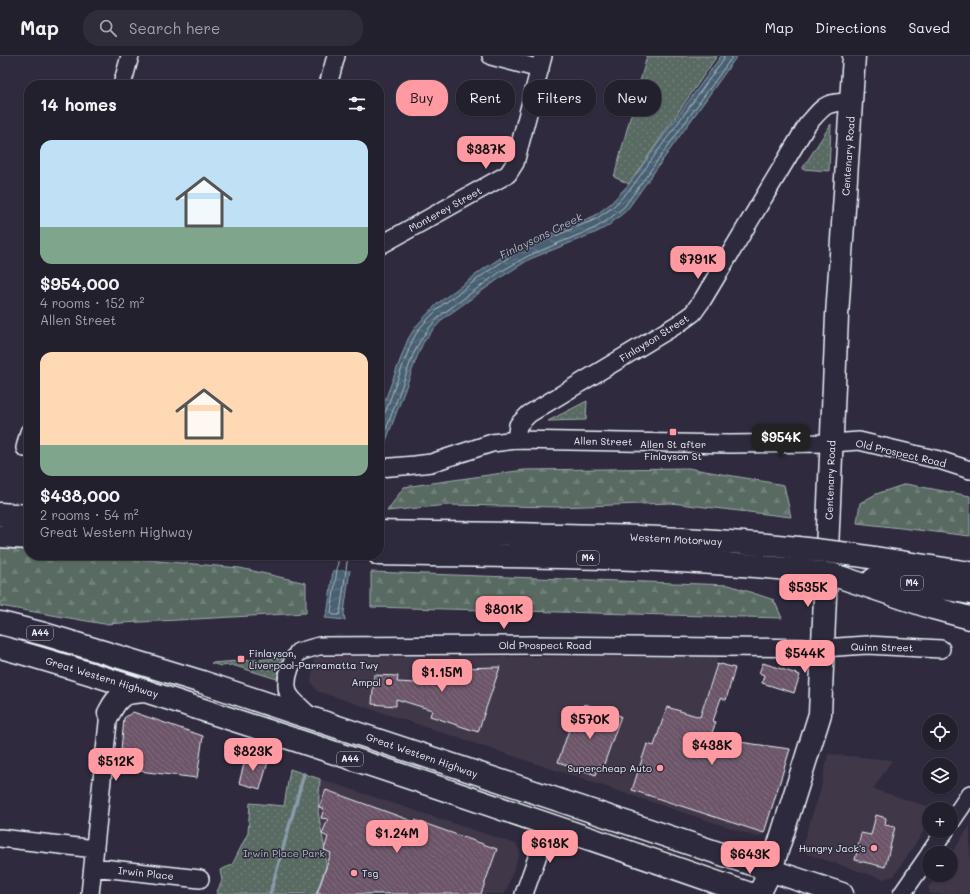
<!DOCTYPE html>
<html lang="en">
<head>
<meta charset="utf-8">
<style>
  body { margin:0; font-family:Mali,sans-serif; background:#2f2d3a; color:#f1f3f6; height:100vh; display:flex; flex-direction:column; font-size:15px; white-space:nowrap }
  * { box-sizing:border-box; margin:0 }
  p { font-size:13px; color:#a3a3aa }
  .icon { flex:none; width:22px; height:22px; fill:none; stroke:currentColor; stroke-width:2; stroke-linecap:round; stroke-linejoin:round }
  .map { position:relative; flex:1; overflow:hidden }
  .side { position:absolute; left:24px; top:24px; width:360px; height:480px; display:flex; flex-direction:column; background:#23202e; border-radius:16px; box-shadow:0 1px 3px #0004,0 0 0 1px #403e4a }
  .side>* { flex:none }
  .guide { position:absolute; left:396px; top:24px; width:380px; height:36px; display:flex; gap:8px }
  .fabs { position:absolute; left:922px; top:658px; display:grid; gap:8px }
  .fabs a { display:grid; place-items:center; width:36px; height:36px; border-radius:50%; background:#23202e; box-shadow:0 1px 3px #0004,0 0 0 1px #403e4a; font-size:20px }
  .price { position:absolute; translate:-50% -34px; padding:0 9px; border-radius:8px; background:#ff9aa2; color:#111; font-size:13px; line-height:26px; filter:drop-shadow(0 1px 2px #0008) }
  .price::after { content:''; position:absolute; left:50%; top:24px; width:12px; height:9px; margin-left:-6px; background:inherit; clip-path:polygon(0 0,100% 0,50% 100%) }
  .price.on { background:#222; color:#fff }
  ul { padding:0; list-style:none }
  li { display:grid; align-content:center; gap:8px; height:212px; padding:0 16px }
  li span { display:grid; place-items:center; height:124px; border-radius:12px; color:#555 }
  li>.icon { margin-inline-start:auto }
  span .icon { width:72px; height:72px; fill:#fffc; stroke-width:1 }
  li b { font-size:17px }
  h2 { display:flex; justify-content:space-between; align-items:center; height:48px; padding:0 16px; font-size:17px }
  .pill { padding:0 14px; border-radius:16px; background:#23202e; box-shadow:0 1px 3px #0004,0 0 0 1px #403e4a; font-size:14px; line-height:36px }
  .pill.on { background:#ff9aa2; color:#111 }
  header { display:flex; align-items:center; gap:24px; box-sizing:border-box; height:56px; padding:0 20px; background:#23202e; border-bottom:1px solid #403e4a }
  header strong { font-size:19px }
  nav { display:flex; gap:22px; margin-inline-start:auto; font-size:14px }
  .search { width:280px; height:36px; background:#2f2d3a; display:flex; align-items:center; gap:10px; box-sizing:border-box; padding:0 14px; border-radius:16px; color:#a3a3aa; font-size:15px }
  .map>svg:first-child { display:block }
</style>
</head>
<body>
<header>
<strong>Map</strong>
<div class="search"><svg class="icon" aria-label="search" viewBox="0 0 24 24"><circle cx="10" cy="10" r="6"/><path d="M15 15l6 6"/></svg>Search here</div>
<nav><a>Map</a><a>Directions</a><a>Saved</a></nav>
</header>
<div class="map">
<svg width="970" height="838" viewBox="0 0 970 838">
  <defs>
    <pattern id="grass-dots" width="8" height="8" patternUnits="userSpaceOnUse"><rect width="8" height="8" fill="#586a62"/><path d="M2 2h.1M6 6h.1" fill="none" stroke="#708079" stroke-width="1.8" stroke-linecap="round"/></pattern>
    <pattern id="forest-firs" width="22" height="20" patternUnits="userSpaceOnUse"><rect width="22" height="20" fill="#586a62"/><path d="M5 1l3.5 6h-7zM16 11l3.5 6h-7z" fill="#708079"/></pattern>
    <pattern id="water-waves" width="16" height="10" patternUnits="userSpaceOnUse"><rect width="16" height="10" fill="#496172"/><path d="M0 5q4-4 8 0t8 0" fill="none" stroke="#637887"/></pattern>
    <pattern id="building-back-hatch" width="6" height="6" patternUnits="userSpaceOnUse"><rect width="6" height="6" fill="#6c5568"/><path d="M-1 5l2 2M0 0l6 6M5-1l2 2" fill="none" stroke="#816e7e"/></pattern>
  </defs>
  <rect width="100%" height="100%" fill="#2f2a3d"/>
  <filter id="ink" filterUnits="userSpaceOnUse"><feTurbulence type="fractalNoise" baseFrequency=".025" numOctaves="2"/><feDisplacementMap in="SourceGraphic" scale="8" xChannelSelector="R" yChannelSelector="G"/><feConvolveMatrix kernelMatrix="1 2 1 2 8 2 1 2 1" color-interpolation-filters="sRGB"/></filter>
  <g filter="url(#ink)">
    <path fill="#41374a" d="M 314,601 L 718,601 L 694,679 L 792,693 L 765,777 L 757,781 L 317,635 L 311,626 Z
      M 828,698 L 892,704 L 873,733 L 936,753 L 929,753 L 929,767 L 894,820 L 883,823 L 807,798 L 802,790 L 820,736 Z
      M 320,723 L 516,788 L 520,796 L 505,838 L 316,838 L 326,810 L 325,795 L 318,756 Z
      M 970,770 L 970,838 L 931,838 L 928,832 L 937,819 L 951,819 L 951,798 Z"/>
    <path fill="url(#grass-dots)" stroke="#a0aead" d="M 647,0 L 717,0 L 629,128 L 614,121 Z
      M 831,68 L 829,115 L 802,113 Z
      M 587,345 L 586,364 L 548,365 Z
      M 282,602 L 277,623 L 232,609 L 221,610 L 211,607 Z
      M 290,713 L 320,723 L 318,756 L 325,795 L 326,810 L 316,838 L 216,838 L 222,825 L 220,814 L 232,809 L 248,777 L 250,747 L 284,750 Z"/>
    <path fill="url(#forest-firs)" stroke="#a0aead" d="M 688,412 L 784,429 L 791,461 L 671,447 L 557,451 L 448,449 L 387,455 L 404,431 L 524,414 Z
      M 906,428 L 970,440 L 970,480 L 857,467 L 860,447 L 876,438 Z
      M 0,492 L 29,494 L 29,499 L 91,499 L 240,512 L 306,527 L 306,557 L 104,568 L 0,550 Z
      M 371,516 L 729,529 L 774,544 L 782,562 L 371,551 Z"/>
    <path fill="url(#water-waves)" stroke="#899ba8" d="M 721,0 L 737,0 L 627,154 L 608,170 L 597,176 L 530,203 L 503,220 L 444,262 L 432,275 L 423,287 L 417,301 L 379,404 L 379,360 L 408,283 L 416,270 L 438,247 L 485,212 L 516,192 L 594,160 L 610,148 L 629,128 Z
      M 335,499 L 352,499 L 344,557 L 345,564 L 325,562 L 328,553 Z"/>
    <path fill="#2f2a3d" d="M 333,499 L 354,499 L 352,514 L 330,514 Z"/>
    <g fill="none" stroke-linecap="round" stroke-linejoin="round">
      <path stroke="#a8b7c2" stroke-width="1" d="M 379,360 L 382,359 L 385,357 L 412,285 L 419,273 L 427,264 L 441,250 L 487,216 L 517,196 L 596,163 L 613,151 L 632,131 L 723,4 L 724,0
        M 379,393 L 413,299 L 420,285 L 429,272 L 441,259 L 500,216 L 528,200 L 595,172 L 605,166 L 624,151 L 733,0
        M 339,499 L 331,557 L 333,559 L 338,559 L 340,558 L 348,499"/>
      <path stroke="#899ba8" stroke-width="3.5" d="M 270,838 L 304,718"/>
    </g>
    <path fill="url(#building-back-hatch)" stroke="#e8f1f8" d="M 422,605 L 458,616 L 459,612 L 500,611 L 478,676 L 430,660 L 432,654 L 396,643 L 396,650 L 372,648 L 374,619 L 398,620 L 397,626 L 416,627 Z
      M 763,607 L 800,619 L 794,637 L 762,627 L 764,619 L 759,617 Z
      M 717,608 L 721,609 L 721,608 L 735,612 L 726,644 L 721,642 L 713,665 L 716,666 L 710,682 L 790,693 L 764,777 L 632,734 L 647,688 L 654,690 L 667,651 L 700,661 Z
      M 585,648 L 621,660 L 603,711 L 599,709 L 596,719 L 558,706 L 573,662 L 579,664 Z
      M 133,656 L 203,680 L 197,722 L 122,713 L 125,694 L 121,694 L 124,662 Z
      M 246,700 L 268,706 L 260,733 L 239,727 Z
      M 326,734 L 415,766 L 415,764 L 497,793 L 481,838 L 317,838 L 331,797 L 324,794 L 328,781 L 322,778 L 328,763 L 321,762 L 324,753 L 319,751 Z
      M 876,759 L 886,762 L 885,769 L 895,771 L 885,811 L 855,804 L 861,777 L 871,779 Z"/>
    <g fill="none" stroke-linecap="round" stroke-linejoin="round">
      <defs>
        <path id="minor" d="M 491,0 L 540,13
          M 122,29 L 130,0
          M 328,29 L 336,0
          M 379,190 L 508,118 L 515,107 L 543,0
          M 516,384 L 518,369 L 529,358 L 678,268 L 693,257 L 703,243 L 807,69 C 825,49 824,46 852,46
          M 25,392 L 29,376
          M 379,412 L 415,409 L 431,407 L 492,387 L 516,384 L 730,388 L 832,387 L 859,385 L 939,404 L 970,414
          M 312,662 C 306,656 291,644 288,636 C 284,623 292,606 298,596 L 319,590 L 536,589 L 823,592 L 867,589 L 941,593
          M 951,766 L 970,738
          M 0,782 L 95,793
          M 930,797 L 945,775
          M 93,811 L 200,823
          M 90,838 L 109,657
          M 524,838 L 549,768
          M 902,838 L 929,799"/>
        <path id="major" d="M 759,838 L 771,814 L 820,658 L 837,260 L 854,0"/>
        <path id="highway" d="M 0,458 L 29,460
          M 379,476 C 519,479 659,477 798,492
          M 0,480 L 29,482
          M 379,498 C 518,501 658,499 796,514
          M 856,499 L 970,517
          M 834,519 L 933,552 L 970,562
          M 874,523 L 913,527 L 970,537
          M 0,567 L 44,578 L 202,626 L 842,838
          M 0,591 C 89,615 177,646 265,674 C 427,727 589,782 750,838
          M 109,657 C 119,637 125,636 146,635"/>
      </defs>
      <use href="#minor" stroke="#e8f1f8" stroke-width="20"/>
      <use href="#major" stroke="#e8f1f8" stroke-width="25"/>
      <use href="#highway" stroke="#e8f1f8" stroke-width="25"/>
      <use href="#minor" stroke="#2f2a3d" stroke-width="17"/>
      <use href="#major" stroke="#2f2a3d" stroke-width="22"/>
      <use href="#highway" stroke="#2f2a3d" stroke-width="22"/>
      <defs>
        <path id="highway-bridge" d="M 798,492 L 856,499
          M 796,514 L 834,519"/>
      </defs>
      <use href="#highway-bridge" stroke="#e8f1f8" stroke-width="25" stroke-linecap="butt"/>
      <use href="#highway-bridge" stroke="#2f2a3d" stroke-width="22"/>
    </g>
  </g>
  <g fill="#ff9aa2" stroke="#2f2a3d" stroke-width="1.5">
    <rect x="669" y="372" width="8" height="8" rx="2"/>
    <rect x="237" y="599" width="8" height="8" rx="2"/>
    <circle cx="389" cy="626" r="4"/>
    <circle cx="660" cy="712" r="4"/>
    <circle cx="874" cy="792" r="4"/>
    <circle cx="354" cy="817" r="4"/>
  </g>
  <g text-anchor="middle" stroke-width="3" stroke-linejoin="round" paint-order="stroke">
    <g fill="#2f2a3d" stroke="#b0b5c0" stroke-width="1">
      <rect x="577" y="495" width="22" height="14" rx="3"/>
      <rect x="901" y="520" width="22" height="14" rx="3"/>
      <rect x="27" y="570" width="26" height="14" rx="3"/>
      <rect x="337" y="696" width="26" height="14" rx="3"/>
    </g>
    <g font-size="9" font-weight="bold" fill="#e8f1f8">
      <text x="588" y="505">M4</text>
      <text x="912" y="530">M4</text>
      <text x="40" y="580">A44</text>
      <text x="350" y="706">A44</text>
    </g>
    <g font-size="10" fill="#e8f1f8" stroke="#2f2a3d">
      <text transform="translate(848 100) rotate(-86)" y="4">Centenary Road</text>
      <text transform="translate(445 153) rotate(-29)" y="4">Monterey Street</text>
      <text transform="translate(654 282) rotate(-32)" y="4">Finlayson Street</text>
      <text transform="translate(603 385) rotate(1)" y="4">Allen Street</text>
      <text transform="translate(901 397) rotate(13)" y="4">Old Prospect Road</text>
      <text transform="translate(830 424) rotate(-88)" y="4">Centenary Road</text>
      <text transform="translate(676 483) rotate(3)" y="4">Western Motorway</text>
      <text x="545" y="593">Old Prospect Road</text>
      <text transform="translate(882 591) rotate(1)" y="4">Quinn Street</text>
      <text transform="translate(102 621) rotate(17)" y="4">Great Western Highway</text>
      <text transform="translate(422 699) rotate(19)" y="4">Great Western Highway</text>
      <text transform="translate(146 817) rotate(6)" y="4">Irwin Place</text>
    </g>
    <g font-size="10" fill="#e8f1f8" stroke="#2f2a3d" text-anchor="end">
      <text x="673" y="392" text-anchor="middle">Allen St after<tspan x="673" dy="12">Finlayson St</tspan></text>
      <text x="249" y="601" text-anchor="start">Finlayson,<tspan x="249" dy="12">Liverpool-Parramatta Twy</tspan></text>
      <text x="381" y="630">Ampol</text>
      <text x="652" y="716">Supercheap Auto</text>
      <text x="866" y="796">Hungry Jack's</text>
      <text x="362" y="821" text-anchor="start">Tsg</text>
    </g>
    <g font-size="10" fill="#aebbbc" stroke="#2f2a3d">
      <text x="284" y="801">Irwin Place Park</text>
    </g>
    <g font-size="11" font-style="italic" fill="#a8b7c2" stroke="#2f2a3d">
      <text transform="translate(541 180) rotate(-26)" y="4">Finlaysons Creek</text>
    </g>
  </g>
</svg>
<div class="fabs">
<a><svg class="icon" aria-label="locate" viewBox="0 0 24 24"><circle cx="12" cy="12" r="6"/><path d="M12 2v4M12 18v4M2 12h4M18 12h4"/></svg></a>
<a><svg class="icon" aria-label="layers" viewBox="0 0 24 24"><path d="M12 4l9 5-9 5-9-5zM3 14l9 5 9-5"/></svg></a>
<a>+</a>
<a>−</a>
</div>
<b class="price" style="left:486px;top:114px">$387K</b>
<b class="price" style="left:698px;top:224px">$791K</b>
<b class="price on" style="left:781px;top:402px">$954K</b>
<b class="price" style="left:808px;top:552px">$535K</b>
<b class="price" style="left:504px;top:574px">$801K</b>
<b class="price" style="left:805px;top:618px">$544K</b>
<b class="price" style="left:442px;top:637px">$1.15M</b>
<b class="price" style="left:590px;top:684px">$570K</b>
<b class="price" style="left:712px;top:710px">$438K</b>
<b class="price" style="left:253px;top:716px">$823K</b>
<b class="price" style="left:116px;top:726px">$512K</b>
<b class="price" style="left:397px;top:798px">$1.24M</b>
<b class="price" style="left:550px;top:808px">$618K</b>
<b class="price" style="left:750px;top:819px">$643K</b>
<div class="guide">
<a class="pill on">Buy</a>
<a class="pill">Rent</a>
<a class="pill">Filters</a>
<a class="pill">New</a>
</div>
<section class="side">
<h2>14 homes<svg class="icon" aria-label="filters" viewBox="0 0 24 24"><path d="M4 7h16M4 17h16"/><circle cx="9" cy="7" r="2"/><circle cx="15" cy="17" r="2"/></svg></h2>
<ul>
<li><span style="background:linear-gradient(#bfe0f5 70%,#7fa58c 0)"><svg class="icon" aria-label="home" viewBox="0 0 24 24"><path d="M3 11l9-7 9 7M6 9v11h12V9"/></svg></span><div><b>$954,000</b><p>4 rooms · 152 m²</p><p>Allen Street</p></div></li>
<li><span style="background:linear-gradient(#ffd9b3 75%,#7fa58c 0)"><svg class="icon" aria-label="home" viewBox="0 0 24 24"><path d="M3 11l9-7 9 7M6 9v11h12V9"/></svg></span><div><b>$438,000</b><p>2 rooms · 54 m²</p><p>Great Western Highway</p></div></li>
</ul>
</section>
</div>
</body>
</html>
